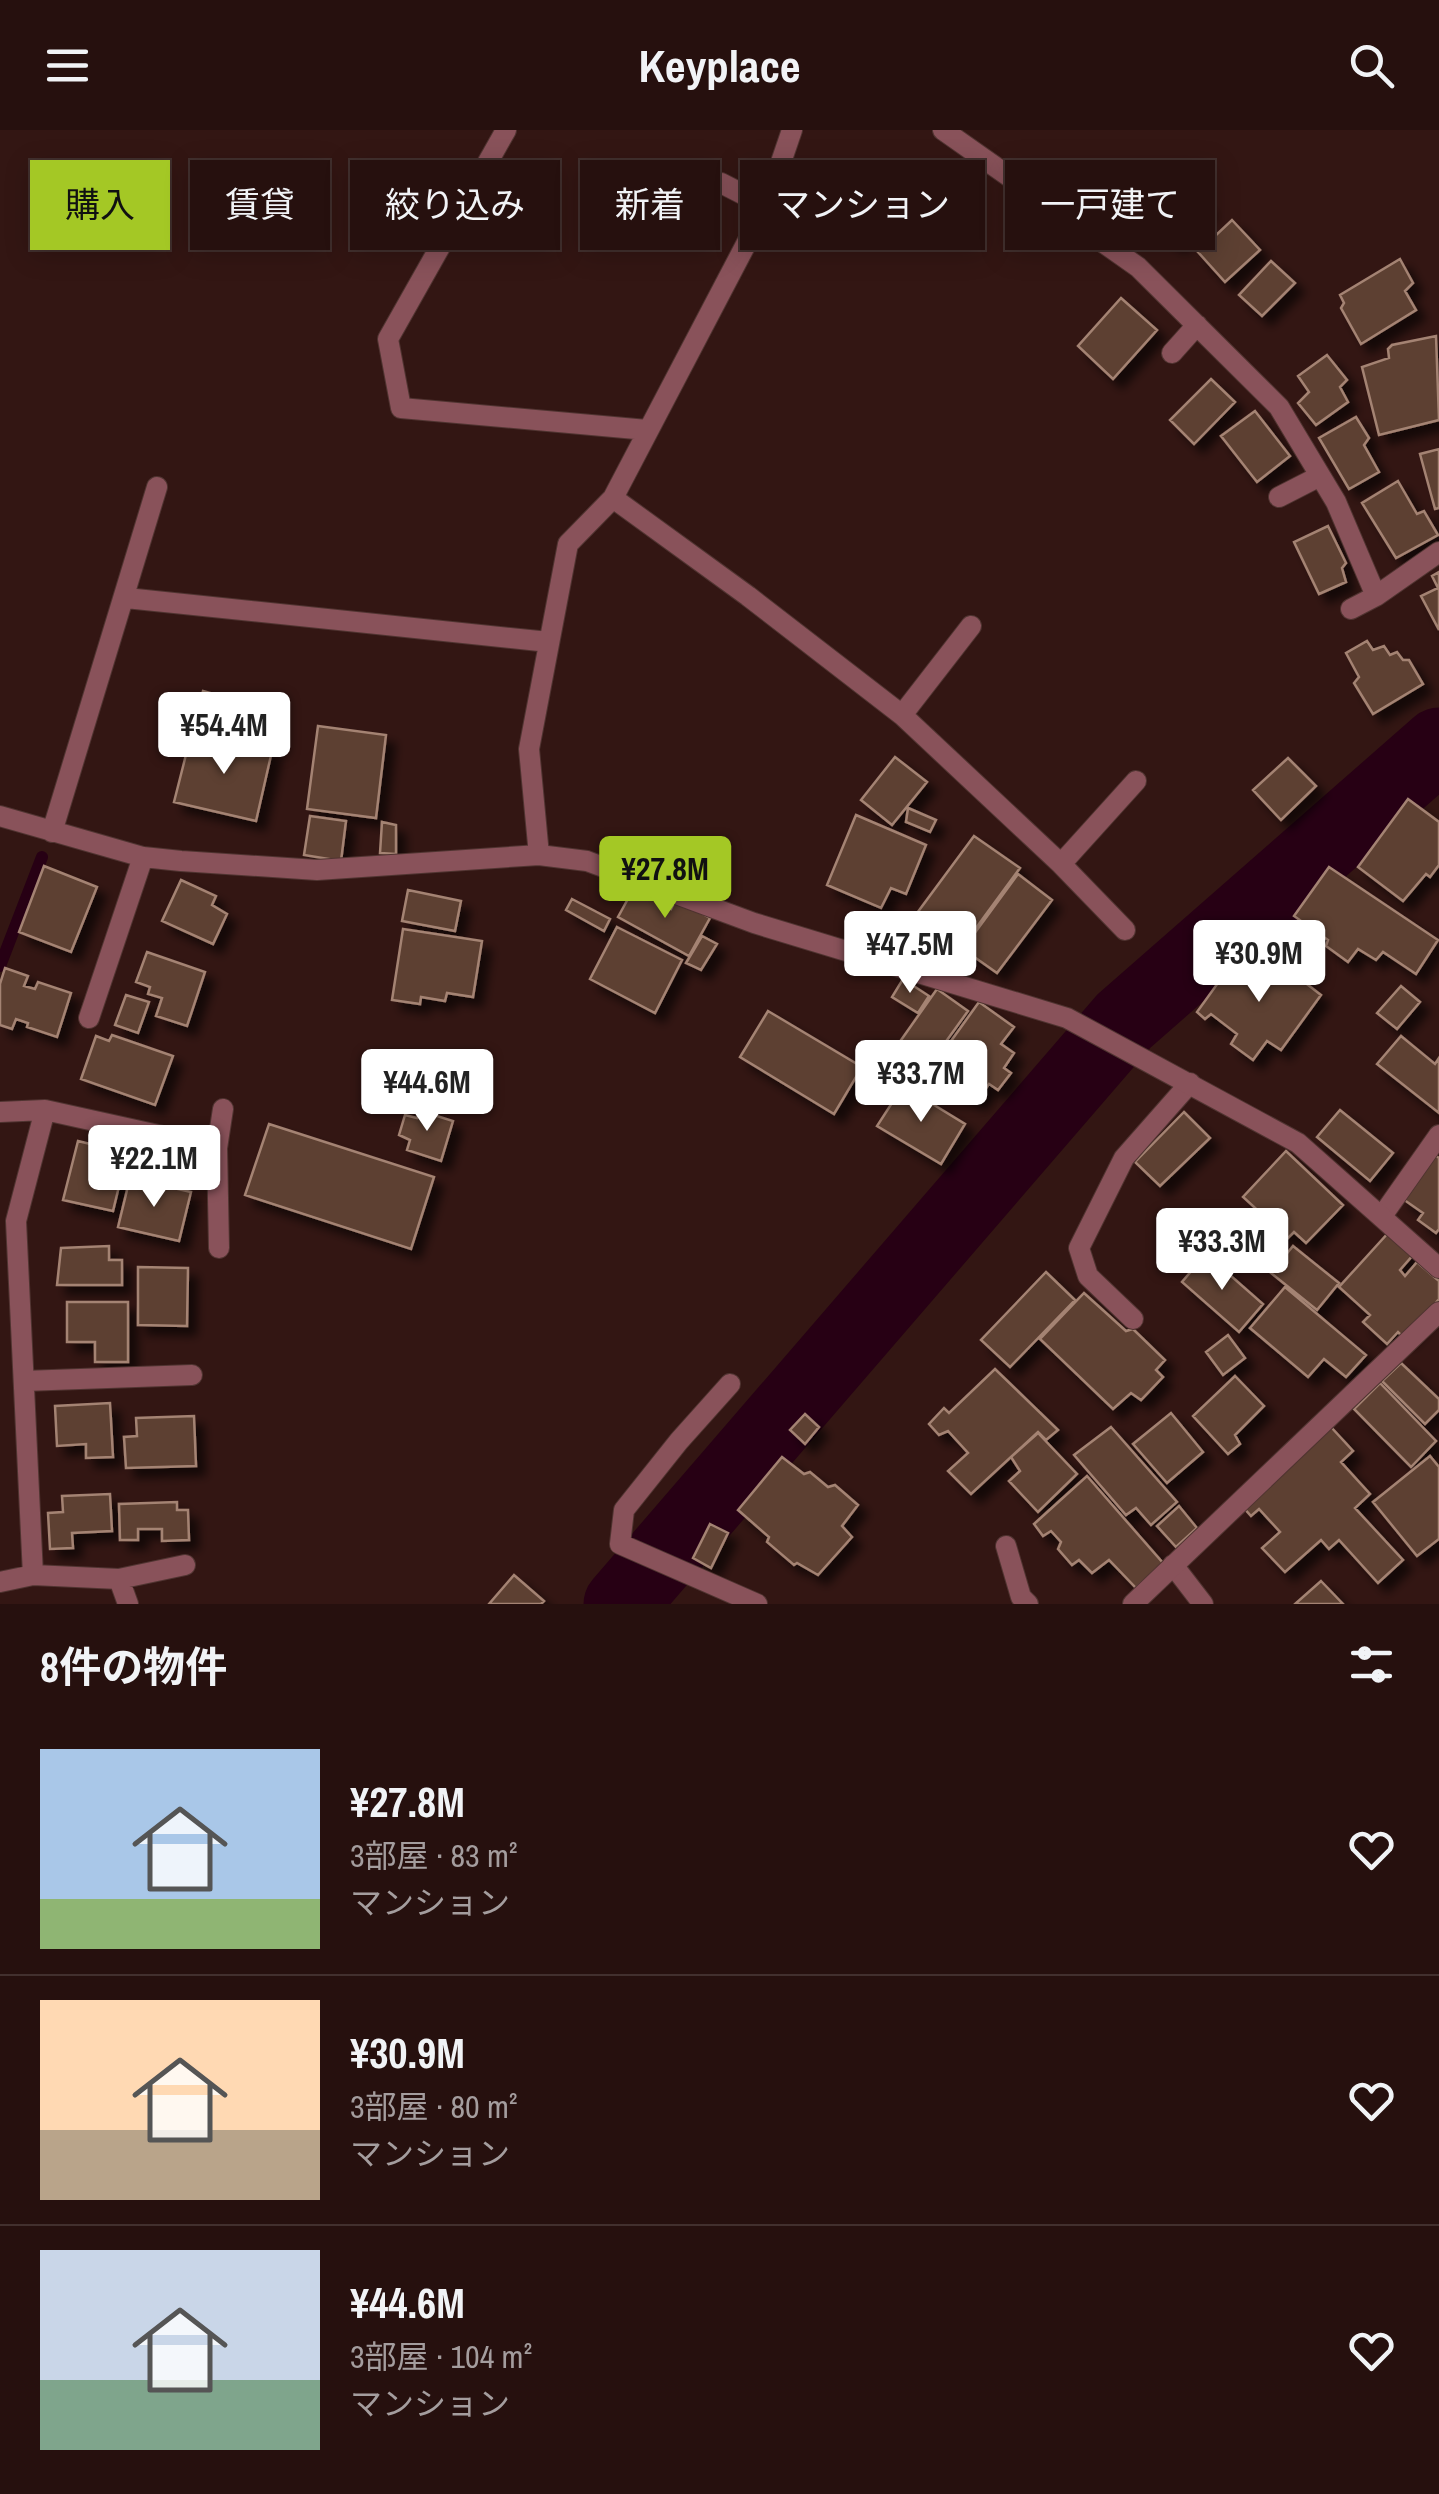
<!DOCTYPE html>
<html lang="ja">
<head>
<meta charset="utf-8">
<style>
  body { margin:0; font-family:"Archivo Narrow","Noto Sans JP",sans-serif; background:#321e1c; color:#f1f3f6; height:100vh; display:flex; flex-direction:column; font-size:38px; white-space:nowrap }
  * { box-sizing:border-box; margin:0 }
  p { font-size:32px; color:#a49d9e }
  .icon { flex:none; width:55px; height:55px; fill:none; stroke:currentColor; stroke-width:2; stroke-linecap:round; stroke-linejoin:round }
  .map { position:relative; height:1474px; overflow:hidden }
  .drawer { display:flex; flex-direction:column; background:#26100e; flex:1 }
  .drawer>* { flex:none }
  .top-card { position:absolute; left:30px; top:30px; width:1380px; height:90px; display:flex; gap:20px }
  .price { position:absolute; translate:-50% -85px; padding:0 22px; border-radius:10px; background:#fff; color:#222; font-size:32px; line-height:65px; filter:drop-shadow(0 2px 5px #0008) }
  .price::after { content:''; position:absolute; left:50%; top:60px; width:30px; height:22px; margin-left:-15px; background:inherit; clip-path:polygon(0 0,100% 0,50% 100%) }
  .price.selected { background:#a4c825; color:#111 }
  ul { padding:0; list-style:none }
  li { display:flex; align-items:center; gap:30px; height:250px; padding:0 40px }
  li+li { border-top:2px solid #42302e }
  li span { display:grid; place-items:center; flex:none; width:280px; height:200px; border-radius:0px; color:#555 }
  li>.icon { margin-inline-start:auto }
  span .icon { width:120px; height:120px; fill:#fffc; stroke-width:1 }
  li b { font-size:42px }
  h2 { display:flex; justify-content:space-between; align-items:center; height:120px; padding:0 40px; font-size:42px }
  .chip { padding:0 35px; border-radius:0px; background:#26100e; box-shadow:0 5px 25px #0003,0 0 0 2px #42302e; font-size:35px; line-height:90px }
  .chip.selected { background:#a4c825; color:#111 }
  header { display:flex; justify-content:space-between; align-items:center; height:130px; padding:0 40px; background:#26100e; font-size:45px; font-weight:700 }
  .map>svg:first-child { display:block }
</style>
</head>
<body>
<header><svg class="icon" aria-label="menu" viewBox="0 0 24 24"><path d="M4 6h16M4 12h16M4 18h16"/></svg>Keyplace<svg class="icon" aria-label="search" viewBox="0 0 24 24"><circle cx="10" cy="10" r="6"/><path d="M15 15l6 6"/></svg></header>
<div class="map">
<svg width="1439" height="1474" viewBox="0 0 1439 1474">
  <defs>
    <filter id="shadow"><feDropShadow dx="9" dy="9" stdDeviation="5" flood-color="#0009"/></filter>
  </defs>
  <rect width="100%" height="100%" fill="#331613"/>
  <g fill="none" stroke-linecap="round" stroke-linejoin="round">
    <path stroke="#270014" stroke-width="12" d="M 0,836 L 42,727"/>
    <path stroke="#270014" stroke-width="75" d="M 621,1474 L 1124,891 L 1439,615"/>
  </g>
  <path fill="#5d4032" stroke="#a48373" stroke-width="2.5" filter="url(#shadow)" d="M 1162,41 L 1206,77 L 1176,113 L 1133,78 Z
    M 1232,90 L 1260,120 L 1225,152 L 1198,122 Z
    M 1400,129 L 1413,153 L 1405,161 L 1416,180 L 1361,214 L 1341,178 L 1344,173 L 1340,165 Z
    M 1271,131 L 1295,153 L 1262,186 L 1239,165 Z
    M 1121,168 L 1157,200 L 1113,249 L 1078,216 Z
    M 1436,206 L 1439,290 L 1379,305 L 1362,237 L 1389,228 L 1388,219 L 1392,215 Z
    M 1327,225 L 1347,250 L 1340,257 L 1348,272 L 1316,295 L 1298,273 L 1309,262 L 1298,246 Z
    M 1211,249 L 1235,272 L 1194,314 L 1170,290 Z
    M 1255,281 L 1290,326 L 1257,352 L 1221,306 Z
    M 1356,287 L 1369,308 L 1364,315 L 1379,342 L 1349,359 L 1319,308 Z
    M 1439,319 L 1439,378 L 1435,379 L 1420,324 Z
    M 1398,351 L 1417,384 L 1424,381 L 1438,405 L 1396,428 L 1362,373 Z
    M 1328,396 L 1346,433 L 1342,438 L 1346,452 L 1319,464 L 1294,412 Z
    M 1439,442 L 1439,500 L 1421,466 L 1438,458 L 1432,446 Z
    M 1367,511 L 1373,520 L 1384,516 L 1390,525 L 1397,522 L 1403,530 L 1409,530 L 1423,554 L 1373,584 L 1354,553 L 1359,547 L 1346,523 Z
    M 203,561 L 246,573 L 234,613 L 192,601 Z
    M 318,596 L 386,605 L 376,688 L 307,679 Z
    M 191,605 L 235,615 L 237,612 L 272,621 L 256,691 L 174,672 Z
    M 895,627 L 927,652 L 892,695 L 861,670 Z
    M 1288,628 L 1316,656 L 1281,690 L 1253,660 Z
    M 1408,669 L 1439,692 L 1439,735 L 1430,747 L 1426,744 L 1403,771 L 1358,737 Z
    M 908,678 L 936,690 L 930,702 L 906,692 Z
    M 856,685 L 926,715 L 906,764 L 891,758 L 881,778 L 827,755 Z
    M 310,686 L 346,691 L 341,731 L 304,725 Z
    M 382,692 L 396,695 L 396,724 L 380,723 Z
    M 974,706 L 1020,738 L 951,832 L 906,798 Z
    M 44,736 L 97,757 L 71,822 L 19,802 Z
    M 1329,737 L 1438,810 L 1416,844 L 1383,822 L 1376,830 L 1358,819 L 1348,832 L 1326,816 L 1328,810 L 1294,786 Z
    M 1018,744 L 1052,770 L 997,843 L 963,819 Z
    M 181,750 L 216,766 L 212,775 L 227,784 L 213,814 L 162,791 Z
    M 634,758 L 671,779 L 676,769 L 710,788 L 689,826 L 618,787 Z
    M 408,760 L 461,771 L 455,801 L 402,791 Z
    M 572,769 L 610,789 L 604,801 L 566,780 Z
    M 617,797 L 682,830 L 655,883 L 590,849 Z
    M 403,799 L 482,811 L 473,867 L 447,863 L 445,871 L 421,867 L 420,874 L 392,870 Z
    M 702,806 L 717,814 L 701,840 L 686,833 Z
    M 1241,821 L 1282,851 L 1290,841 L 1321,865 L 1281,920 L 1267,911 L 1253,930 L 1231,914 L 1237,904 L 1211,884 L 1205,889 L 1197,882 Z
    M 147,822 L 205,842 L 187,896 L 156,886 L 162,868 L 148,864 L 150,857 L 136,852 Z
    M 5,838 L 28,846 L 24,856 L 35,859 L 38,852 L 71,863 L 57,907 L 27,897 L 28,893 L 16,889 L 12,899 L 0,895 L 0,854 Z
    M 903,849 L 929,866 L 918,883 L 892,867 Z
    M 1401,856 L 1420,872 L 1397,899 L 1377,883 Z
    M 937,859 L 968,881 L 929,935 L 899,913 Z
    M 126,865 L 149,872 L 138,903 L 115,895 Z
    M 979,872 L 1014,897 L 1001,914 L 1014,923 L 1004,938 L 1011,943 L 998,960 L 989,954 L 977,971 L 957,957 L 962,951 L 936,932 Z
    M 768,881 L 862,937 L 834,984 L 740,927 Z
    M 112,905 L 173,926 L 155,975 L 81,949 L 96,906 L 109,911 Z
    M 1401,906 L 1435,934 L 1439,928 L 1439,983 L 1377,934 Z
    M 903,956 L 965,994 L 941,1034 L 877,996 Z
    M 1340,980 L 1393,1023 L 1370,1051 L 1317,1007 Z
    M 421,981 L 453,991 L 441,1031 L 407,1020 L 410,1010 L 399,1005 L 405,985 L 417,988 Z
    M 1184,982 L 1210,1008 L 1160,1056 L 1135,1032 Z
    M 269,994 L 434,1047 L 411,1119 L 245,1065 Z
    M 78,1011 L 127,1023 L 113,1081 L 63,1070 Z
    M 1286,1021 L 1343,1075 L 1306,1113 L 1294,1102 L 1288,1108 L 1243,1067 Z
    M 1431,1022 L 1439,1028 L 1439,1099 L 1436,1103 L 1418,1090 L 1423,1083 L 1400,1067 Z
    M 130,1048 L 191,1062 L 179,1111 L 118,1097 Z
    M 1389,1102 L 1413,1125 L 1400,1140 L 1405,1146 L 1417,1132 L 1439,1151 L 1439,1169 L 1404,1208 L 1398,1202 L 1387,1214 L 1363,1192 L 1370,1185 L 1339,1157 Z
    M 109,1116 L 109,1130 L 122,1130 L 122,1155 L 57,1155 L 61,1118 Z
    M 1293,1116 L 1339,1153 L 1317,1180 L 1271,1143 Z
    M 1206,1124 L 1263,1174 L 1239,1202 L 1182,1152 Z
    M 138,1137 L 188,1138 L 187,1196 L 138,1195 Z
    M 1046,1142 L 1075,1170 L 1010,1237 L 981,1210 Z
    M 1285,1157 L 1366,1225 L 1346,1247 L 1324,1229 L 1308,1247 L 1250,1198 Z
    M 1084,1163 L 1126,1201 L 1133,1199 L 1165,1230 L 1156,1240 L 1163,1247 L 1141,1270 L 1131,1263 L 1113,1279 L 1040,1209 Z
    M 67,1172 L 128,1172 L 128,1232 L 95,1232 L 95,1212 L 67,1212 Z
    M 1228,1205 L 1245,1228 L 1223,1245 L 1206,1222 Z
    M 1401,1233 L 1439,1269 L 1439,1280 L 1425,1294 L 1382,1251 Z
    M 995,1239 L 1058,1300 L 1046,1310 L 1038,1302 L 971,1364 L 948,1341 L 968,1323 L 948,1301 L 939,1305 L 929,1294 L 944,1278 L 949,1283 Z
    M 1235,1246 L 1264,1276 L 1235,1305 L 1240,1314 L 1228,1324 L 1193,1286 Z
    M 1380,1253 L 1436,1311 L 1411,1337 L 1354,1279 Z
    M 110,1273 L 113,1327 L 86,1328 L 86,1314 L 57,1316 L 55,1276 Z
    M 1171,1283 L 1203,1322 L 1167,1353 L 1133,1314 Z
    M 805,1284 L 819,1297 L 805,1314 L 790,1300 Z
    M 194,1286 L 196,1336 L 126,1338 L 124,1307 L 137,1306 L 136,1288 Z
    M 1111,1297 L 1177,1372 L 1151,1395 L 1136,1378 L 1126,1385 L 1074,1325 Z
    M 1331,1297 L 1353,1321 L 1341,1332 L 1370,1364 L 1355,1378 L 1403,1430 L 1378,1453 L 1339,1410 L 1329,1419 L 1321,1410 L 1285,1442 L 1262,1418 L 1280,1402 L 1259,1379 L 1251,1386 L 1243,1377 Z
    M 1038,1303 L 1077,1344 L 1038,1382 L 1009,1351 L 1020,1341 L 1011,1327 Z
    M 1430,1326 L 1439,1337 L 1439,1409 L 1417,1426 L 1373,1372 Z
    M 782,1327 L 804,1344 L 810,1342 L 828,1357 L 835,1355 L 858,1375 L 842,1396 L 852,1407 L 818,1445 L 797,1433 L 794,1435 L 767,1412 L 769,1407 L 738,1380 Z
    M 1087,1346 L 1163,1433 L 1136,1458 L 1109,1430 L 1092,1443 L 1079,1430 L 1072,1435 L 1058,1419 L 1061,1412 L 1051,1401 L 1043,1406 L 1034,1394 Z
    M 110,1364 L 112,1401 L 72,1403 L 73,1418 L 50,1419 L 48,1383 L 63,1382 L 62,1366 Z
    M 177,1372 L 177,1380 L 188,1380 L 189,1410 L 162,1411 L 162,1399 L 138,1399 L 138,1410 L 120,1410 L 119,1374 Z
    M 1179,1376 L 1197,1398 L 1176,1417 L 1157,1396 Z
    M 710,1394 L 728,1403 L 711,1438 L 693,1428 Z
    M 514,1445 L 544,1471 L 541,1474 L 489,1474 Z
    M 1321,1451 L 1343,1474 L 1295,1474 Z"/>
  <g fill="none" stroke-linecap="round" stroke-linejoin="round">
    <defs>
      <path id="lane" d="M 1382,1086 L 1439,1005
        M 1133,1189 L 1088,1146 L 1079,1118 L 1124,1028 L 1190,953
        M 1006,1416 L 1021,1467 L 1028,1474
        M 1173,1435 L 1203,1474"/>
      <path id="street" d="M 506,0 L 388,209 L 401,278 L 647,300
        M 943,0 L 1138,137 L 1279,277 L 1336,372 L 1376,466 L 1439,422
        M 721,53 L 766,76
        M 1172,223 L 1197,195
        M 1279,367 L 1320,346
        M 613,368 L 748,466 L 902,585 L 1061,734 L 1125,800
        M 126,468 L 549,512
        M 1351,479 L 1376,466
        M 902,585 L 971,496
        M 0,686 L 143,727 L 181,731 L 317,740 L 539,725 L 587,731 L 754,793 L 1067,888 L 1298,1013 L 1439,1138
        M 52,702 L 157,357
        M 539,725 L 529,619 L 568,414 L 613,368 L 766,76 L 792,0
        M 1061,734 L 1136,651
        M 89,888 L 143,727
        M 0,982 L 45,980 L 217,1018 L 219,1118
        M 217,1018 L 223,979
        M 24,1251 L 192,1245
        M 730,1254 L 679,1311 L 624,1380 L 620,1414 L 757,1474
        M 33,1445 L 16,1091 L 45,980
        M 119,1449 L 128,1474
        M 0,1452 L 33,1445 L 119,1449 L 185,1435
        M 1133,1474 L 1439,1182"/>
    </defs>
    <use href="#lane" stroke="#503431" stroke-width="22"/>
    <use href="#street" stroke="#503431" stroke-width="22"/>
    <use href="#lane" stroke="#89525a" stroke-width="20"/>
    <use href="#street" stroke="#89525a" stroke-width="20"/>
  </g>
</svg>
<b class="price" style="left:224px;top:647px">¥54.4M</b>
<b class="price selected" style="left:665px;top:791px">¥27.8M</b>
<b class="price" style="left:910px;top:866px">¥47.5M</b>
<b class="price" style="left:1259px;top:875px">¥30.9M</b>
<b class="price" style="left:921px;top:995px">¥33.7M</b>
<b class="price" style="left:427px;top:1004px">¥44.6M</b>
<b class="price" style="left:154px;top:1080px">¥22.1M</b>
<b class="price" style="left:1222px;top:1163px">¥33.3M</b>
<div class="top-card">
<a class="chip selected">購入</a>
<a class="chip">賃貸</a>
<a class="chip">絞り込み</a>
<a class="chip">新着</a>
<a class="chip">マンション</a>
<a class="chip">一戸建て</a>
</div>
</div>
<section class="drawer">
<h2>8件の物件<svg class="icon" aria-label="filters" viewBox="0 0 24 24"><path d="M4 7h16M4 17h16"/><circle cx="9" cy="7" r="2"/><circle cx="15" cy="17" r="2"/></svg></h2>
<ul>
<li><span style="background:linear-gradient(#a9c7e8 75%,#8fb573 0)"><svg class="icon" aria-label="home" viewBox="0 0 24 24"><path d="M3 11l9-7 9 7M6 9v11h12V9"/></svg></span><div><b>¥27.8M</b><p>3部屋 · 83 m²</p><p>マンション</p></div><svg class="icon" aria-label="heart" viewBox="0 0 24 24"><path d="M12 20l-8-8c-3-5 5-10 8-4 3-6 11-1 8 4z"/></svg></li>
<li><span style="background:linear-gradient(#ffd9b3 65%,#b9a48a 0)"><svg class="icon" aria-label="home" viewBox="0 0 24 24"><path d="M3 11l9-7 9 7M6 9v11h12V9"/></svg></span><div><b>¥30.9M</b><p>3部屋 · 80 m²</p><p>マンション</p></div><svg class="icon" aria-label="heart" viewBox="0 0 24 24"><path d="M12 20l-8-8c-3-5 5-10 8-4 3-6 11-1 8 4z"/></svg></li>
<li><span style="background:linear-gradient(#c9d6e8 65%,#7fa58c 0)"><svg class="icon" aria-label="home" viewBox="0 0 24 24"><path d="M3 11l9-7 9 7M6 9v11h12V9"/></svg></span><div><b>¥44.6M</b><p>3部屋 · 104 m²</p><p>マンション</p></div><svg class="icon" aria-label="heart" viewBox="0 0 24 24"><path d="M12 20l-8-8c-3-5 5-10 8-4 3-6 11-1 8 4z"/></svg></li>
</ul>
</section>
</body>
</html>
